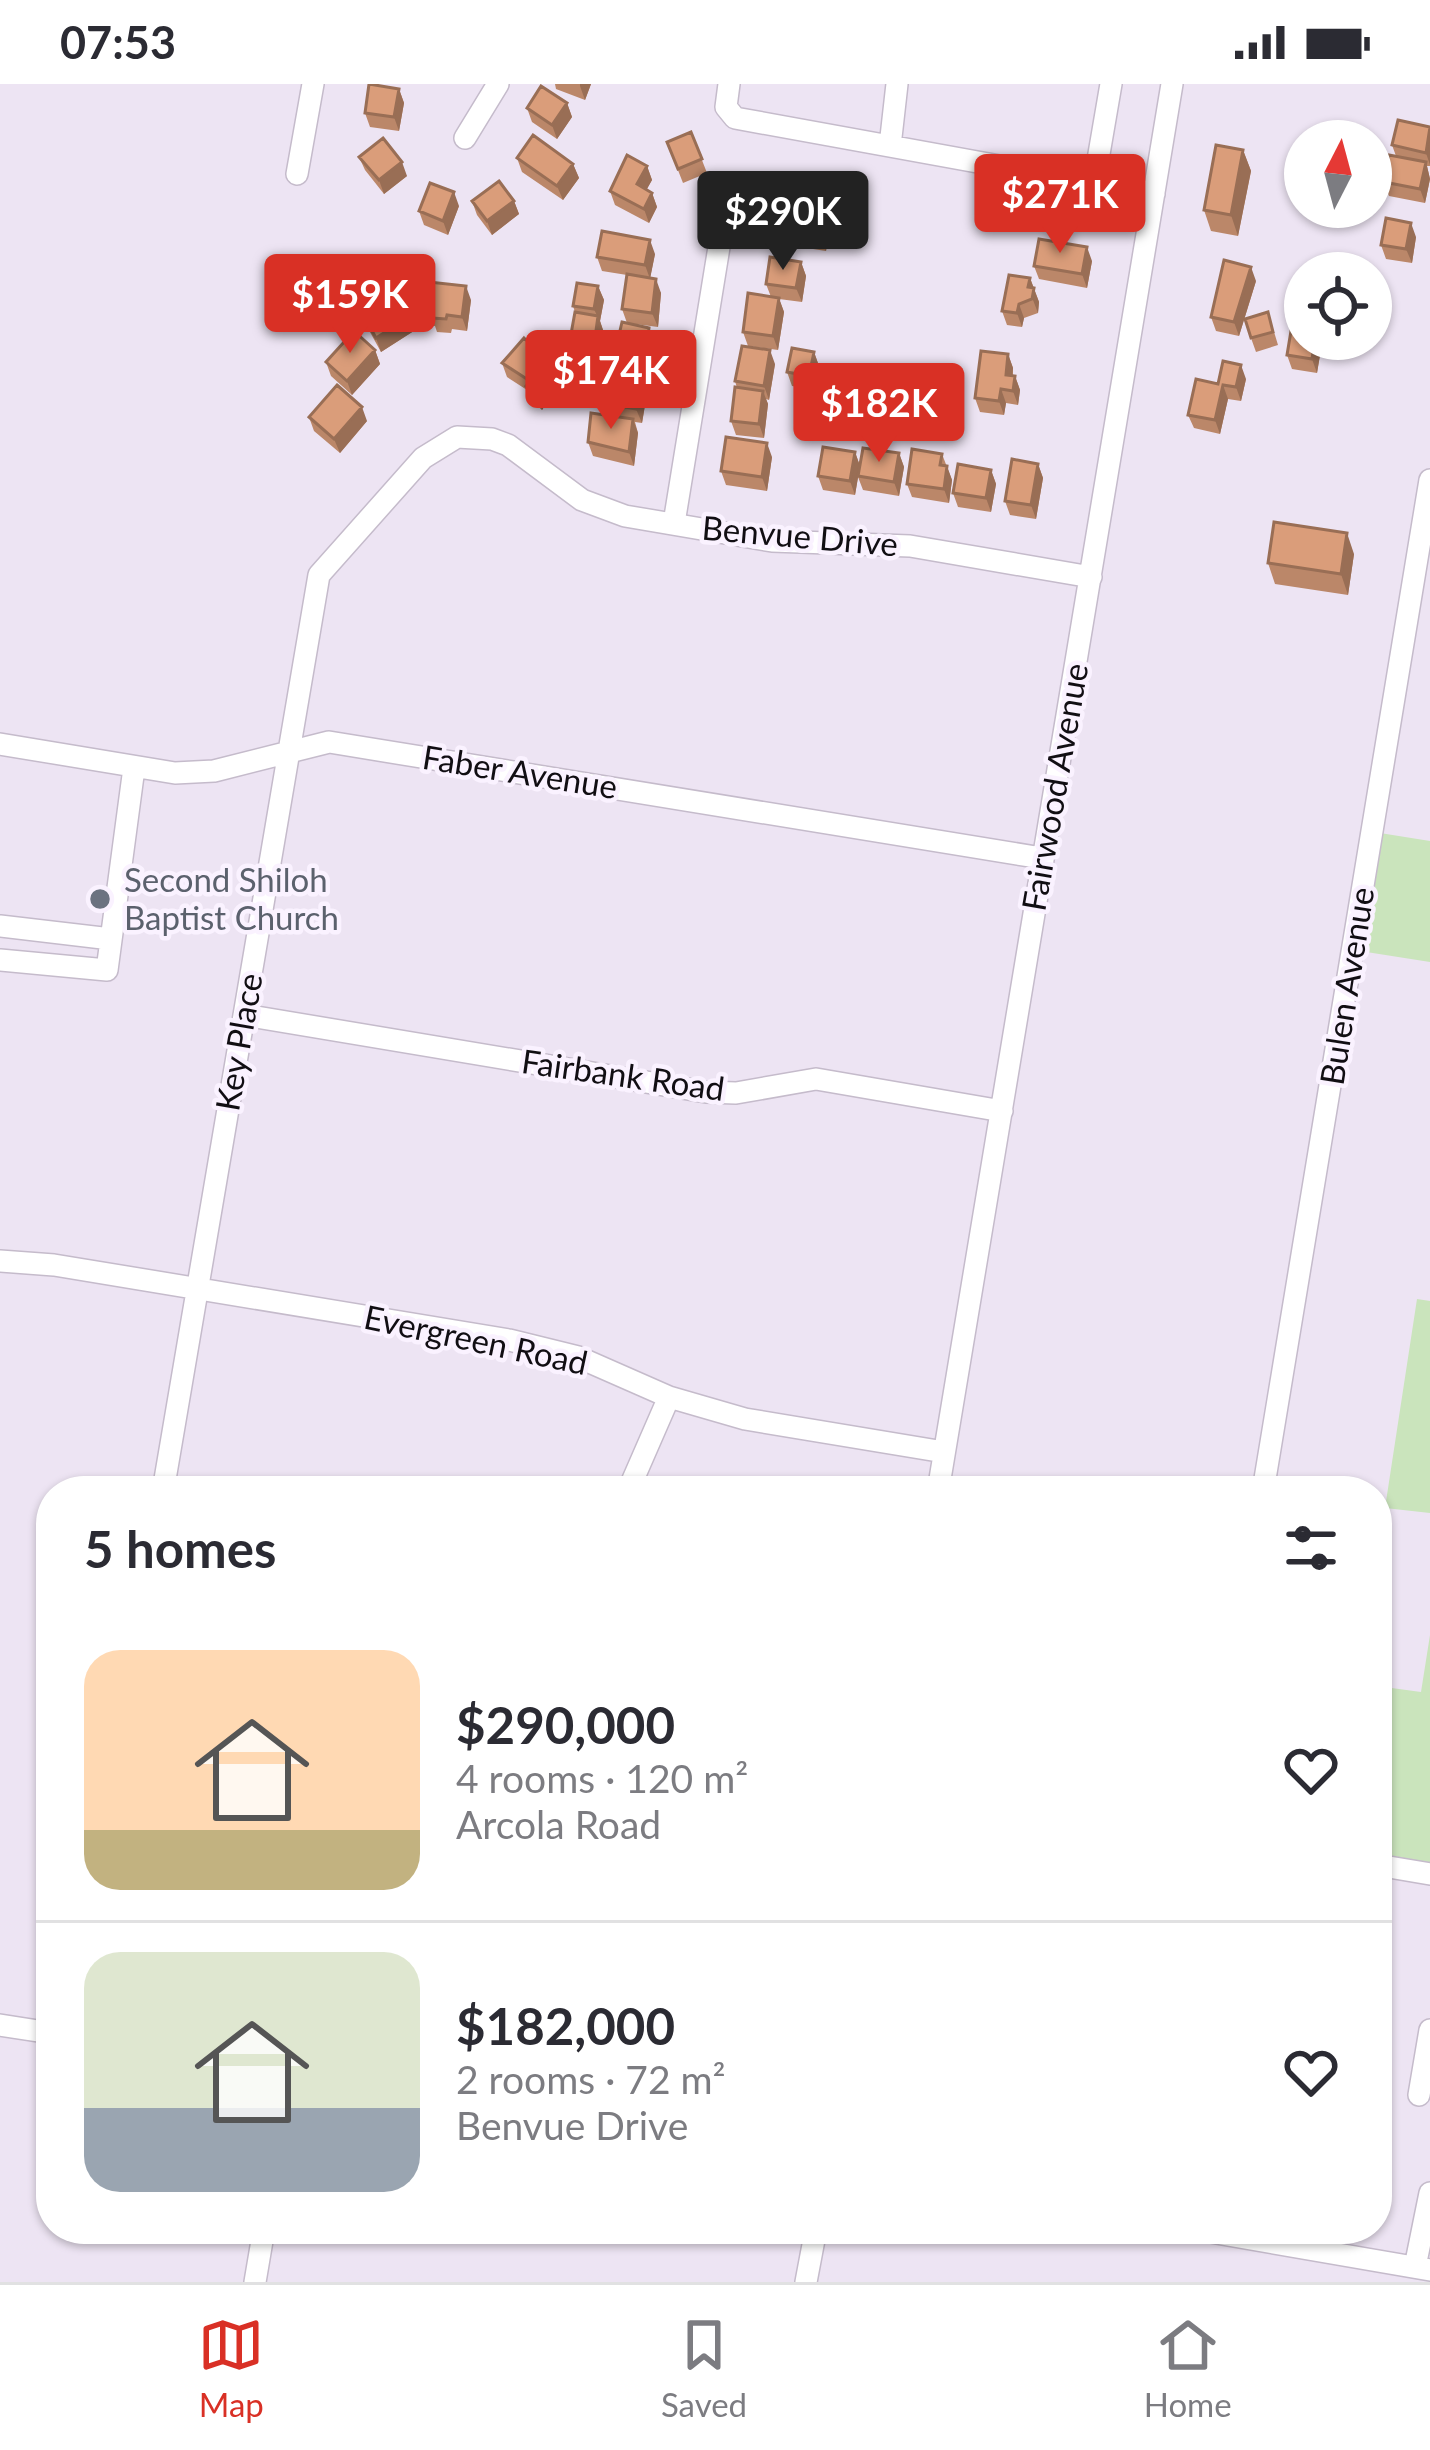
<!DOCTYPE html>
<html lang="en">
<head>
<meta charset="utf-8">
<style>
  body { margin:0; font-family:Lato,sans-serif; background:#f2f2f3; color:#2b2b33; height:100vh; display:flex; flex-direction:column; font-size:45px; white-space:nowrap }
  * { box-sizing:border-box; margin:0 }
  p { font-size:39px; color:#7c7c81 }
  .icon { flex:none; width:66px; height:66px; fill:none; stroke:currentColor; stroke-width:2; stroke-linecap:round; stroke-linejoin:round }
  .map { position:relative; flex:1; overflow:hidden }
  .details { position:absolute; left:36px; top:1392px; width:1356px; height:768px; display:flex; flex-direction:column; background:#fff; border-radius:48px; box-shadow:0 3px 9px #0004 }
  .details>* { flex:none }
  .needle { width:78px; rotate:6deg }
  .tools { position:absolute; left:1284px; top:36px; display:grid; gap:24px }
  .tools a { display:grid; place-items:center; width:108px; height:108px; border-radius:50%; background:#fff; box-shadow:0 3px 9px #0004; font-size:60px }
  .price { position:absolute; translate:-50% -102px; padding:0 27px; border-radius:12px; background:#d93025; color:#fff; font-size:39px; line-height:78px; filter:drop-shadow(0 3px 6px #0008) }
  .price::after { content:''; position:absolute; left:50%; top:72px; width:36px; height:27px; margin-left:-18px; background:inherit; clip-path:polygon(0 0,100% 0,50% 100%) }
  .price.current { background:#222; color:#fff }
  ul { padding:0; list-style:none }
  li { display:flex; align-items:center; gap:36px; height:300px; padding:0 48px }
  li+li { border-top:3px solid #e1e1e2 }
  li span { display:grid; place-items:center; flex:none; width:336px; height:240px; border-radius:36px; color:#555 }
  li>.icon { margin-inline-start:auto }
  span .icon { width:144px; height:144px; fill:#fffc; stroke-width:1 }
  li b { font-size:51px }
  h2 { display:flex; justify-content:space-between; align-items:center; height:144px; padding:0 48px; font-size:51px }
  .status { display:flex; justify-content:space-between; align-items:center; height:84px; padding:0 60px; background:#fff; direction:ltr }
  .status svg { height:33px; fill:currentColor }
  .tabs { display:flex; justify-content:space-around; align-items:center; height:168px; border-top:3px solid #e1e1e2; background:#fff; font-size:33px; color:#7c7c81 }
  .tabs a { display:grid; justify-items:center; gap:6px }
  .tabs .current { color:#d93025 }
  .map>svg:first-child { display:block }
</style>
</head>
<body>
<div class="status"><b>07:53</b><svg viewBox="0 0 49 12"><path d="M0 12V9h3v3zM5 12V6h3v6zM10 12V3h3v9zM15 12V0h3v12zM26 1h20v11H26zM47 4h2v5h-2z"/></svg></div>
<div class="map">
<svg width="1430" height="2198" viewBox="0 0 1430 2198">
  <rect width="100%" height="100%" fill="#ede4f3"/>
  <path fill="#cae4bc" d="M 1380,749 L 1430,757 L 1430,878 L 1360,867 Z
    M 1417,1215 L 1430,1217 L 1430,1429 L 1385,1424 Z
    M 1430,1551 L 1430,1779 L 1377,1769 L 1377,1602 L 1421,1608 Z"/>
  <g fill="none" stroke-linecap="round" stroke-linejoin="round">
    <defs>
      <path id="minor" d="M 729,0 L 726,23 L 735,34 L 1154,110
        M 465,54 L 498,0
        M 890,62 L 897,0
        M 297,90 L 313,0
        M 1094,99 L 1111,0
        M 674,439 L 720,157
        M 0,660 L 175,689 L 214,687 L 329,658 L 1042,774
        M 0,842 L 111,855
        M 0,876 L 107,886 L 134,684
        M 244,931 L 706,1008 L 736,1009 L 816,995 L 1002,1027
        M 0,1177 L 54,1181 L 509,1256 L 578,1273 L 669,1313 L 745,1335 L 944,1368
        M 163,1407 L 319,491 L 423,374 L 457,353 L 492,355 L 508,361 L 582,416 L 625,432 L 772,457 L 910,462 L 1091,493
        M 628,1407 L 669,1313
        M 938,1407 L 1172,0
        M 1263,1407 L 1430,396
        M 1377,1781 L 1430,1790
        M 0,1941 L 51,1949
        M 1419,2011 L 1430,1946
        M 1193,2145 L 1430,2186
        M 1415,2183 L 1430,2109
        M 255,2198 L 264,2145
        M 806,2198 L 816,2145"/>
    </defs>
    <use href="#minor" stroke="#c5bbcb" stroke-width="24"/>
    <use href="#minor" stroke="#fff" stroke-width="21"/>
  </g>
  <path fill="#bb8769" d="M 555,0 L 591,0 L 585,16 L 556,5 Z
    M 399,5 L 404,19 L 399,47 L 370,43 L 365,29 Z
    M 567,19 L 572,33 L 557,55 L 532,38 L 527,24 Z
    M 1430,43 L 1430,82 L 1427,82 L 1430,95 L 1425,119 L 1389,112 L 1384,98 L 1396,72 L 1392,61 Z
    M 691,48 L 707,89 L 683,99 L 667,58 Z
    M 1243,66 L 1251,87 L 1238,152 L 1211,147 L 1204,126 Z
    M 359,73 L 407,92 L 384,110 L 365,86 Z
    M 517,74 L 573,80 L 579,94 L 563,116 L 522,88 Z
    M 647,82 L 652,96 L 646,106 L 652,109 L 657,123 L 649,139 L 615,121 L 610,107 Z
    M 472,117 L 514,117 L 519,130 L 492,151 L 477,131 Z
    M 459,122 L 448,151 L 424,141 L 419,127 Z
    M 824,133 L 829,147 L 826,167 L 787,161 L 782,147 Z
    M 1416,153 L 1412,179 L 1386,175 L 1381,161 Z
    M 655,170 L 650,194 L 661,209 L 658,243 L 627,239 L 622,225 L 627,191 L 602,187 L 597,173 Z
    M 1092,177 L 1087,204 L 1039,195 L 1034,182 Z
    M 801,178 L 806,192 L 802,218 L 779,215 L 784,228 L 778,266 L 748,262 L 743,248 L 771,213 L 766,200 Z
    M 1030,194 L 1039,218 L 1038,229 L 1024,234 L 1022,243 L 1007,241 L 1002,227 Z
    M 1256,197 L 1239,252 L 1216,247 L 1211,233 Z
    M 598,202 L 604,216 L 600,237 L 603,246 L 600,268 L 576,264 L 571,250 L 575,228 L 573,222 Z
    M 471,216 L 467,247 L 452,245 L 451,249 L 437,248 L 435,242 L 430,242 L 425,228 Z
    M 360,225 L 415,229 L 420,243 L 381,268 L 365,239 Z
    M 1268,228 L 1278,261 L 1256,268 L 1251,254 Z
    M 655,258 L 649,294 L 644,293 L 648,303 L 642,339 L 635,338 L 638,349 L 634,382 L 593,372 L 588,358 L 612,332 L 608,320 L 618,285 L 614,273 Z
    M 1321,265 L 1317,289 L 1292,285 L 1287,271 Z
    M 375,266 L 380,280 L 352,311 L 331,292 L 326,278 Z
    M 814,268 L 819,282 L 814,306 L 792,302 L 787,288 Z
    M 1008,270 L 1013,284 L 1013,291 L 1015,292 L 1020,306 L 1018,321 L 1006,319 L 1004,331 L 980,328 L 975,314 Z
    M 502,279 L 556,281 L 554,284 L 560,298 L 542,326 L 531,316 L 527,306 L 507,293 Z
    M 775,280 L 769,316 L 766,315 L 768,320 L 764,354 L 736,351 L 731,337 L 737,304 L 735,297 Z
    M 1246,295 L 1241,317 L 1228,315 L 1220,350 L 1194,344 L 1188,331 L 1218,300 Z
    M 309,333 L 367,337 L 340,369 L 314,347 Z
    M 855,368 L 860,382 L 899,369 L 904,383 L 899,412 L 863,406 L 858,393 L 855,411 L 823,406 L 818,392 Z
    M 942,370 L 952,396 L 949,419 L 912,413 L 907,400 Z
    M 772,373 L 767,407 L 726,401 L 721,387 Z
    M 1038,380 L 1043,394 L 1036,435 L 1010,431 L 1005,417 Z
    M 991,386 L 996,400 L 991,428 L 958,423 L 953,409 Z
    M 1354,470 L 1348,511 L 1275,500 L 1268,479 Z
    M 51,1719 L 51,1748 L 48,1745 L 43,1731 Z"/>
  <path fill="#996e55" d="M 580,0 L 591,0 L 585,16 L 580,2 Z
    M 399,5 L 404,19 L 399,47 L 394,33 Z
    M 567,19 L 572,33 L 557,55 L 552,41 Z
    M 1430,48 L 1430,81 L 1426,69 Z
    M 1243,66 L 1251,87 L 1238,152 L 1231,131 Z
    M 402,78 L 407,92 L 384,110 L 379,96 Z
    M 1426,78 L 1430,95 L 1425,119 L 1420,105 Z
    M 573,80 L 579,94 L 563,116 L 557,102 Z
    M 647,82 L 652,96 L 642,114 L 637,100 Z
    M 454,108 L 459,122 L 448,151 L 443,137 Z
    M 652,109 L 657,123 L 649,139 L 644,125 Z
    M 514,117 L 519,130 L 492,151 L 487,137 Z
    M 824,133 L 829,147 L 826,167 L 821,153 Z
    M 1411,139 L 1416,153 L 1412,179 L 1406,165 Z
    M 650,156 L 655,170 L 650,195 L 645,181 Z
    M 1087,163 L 1092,177 L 1087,204 L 1082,190 Z
    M 801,178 L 806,192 L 802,218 L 796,204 Z
    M 1251,183 L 1256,197 L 1239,252 L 1234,238 Z
    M 1030,194 L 1039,218 L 1038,229 L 1028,203 Z
    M 656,195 L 661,209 L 658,243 L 652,229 Z
    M 466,202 L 471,216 L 467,247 L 462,233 Z
    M 598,202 L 604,216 L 600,237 L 603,246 L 600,268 L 595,254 L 598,234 L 594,225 Z
    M 779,214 L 784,228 L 778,266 L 773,252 Z
    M 1019,220 L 1024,234 L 1022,243 L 1017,229 Z
    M 415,229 L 420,243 L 381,268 L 376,254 Z
    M 649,244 L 655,258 L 649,294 L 644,280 Z
    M 1315,255 L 1317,255 L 1321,265 L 1317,289 L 1312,275 Z
    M 375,266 L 380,280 L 352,311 L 347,297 Z
    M 770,266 L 775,280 L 769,316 L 764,302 Z
    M 551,268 L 556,281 L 550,289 L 544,275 Z
    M 814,268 L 819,282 L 814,306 L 809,292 Z
    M 1008,270 L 1013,284 L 1011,305 L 1006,291 Z
    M 1241,281 L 1246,295 L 1241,317 L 1236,303 Z
    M 555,284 L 560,298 L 542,326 L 537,312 Z
    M 643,289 L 648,303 L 642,339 L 636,325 Z
    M 1015,292 L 1020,306 L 1018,321 L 1013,307 Z
    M 1223,301 L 1228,315 L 1220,350 L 1215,336 Z
    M 1001,305 L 1006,319 L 1004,331 L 999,317 Z
    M 763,307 L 768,320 L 764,354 L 759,340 Z
    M 362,323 L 367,337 L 340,369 L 334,355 Z
    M 633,335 L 638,349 L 634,382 L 629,368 Z
    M 767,359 L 772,373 L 767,407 L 762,393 Z
    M 855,368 L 860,382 L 855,411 L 850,397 Z
    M 899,369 L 904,383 L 899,412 L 894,398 Z
    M 1038,380 L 1043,394 L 1036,435 L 1031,421 Z
    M 947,382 L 952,396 L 949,419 L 944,405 Z
    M 991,386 L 996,400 L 991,428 L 986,414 Z
    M 1347,449 L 1354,470 L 1348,511 L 1341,490 Z"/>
  <path fill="#da9d7a" stroke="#996e55" stroke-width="3" d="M 369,0 L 399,5 L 394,33 L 365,29 Z
    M 541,2 L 567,19 L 552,41 L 527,24 Z
    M 1398,36 L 1430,43 L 1426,69 L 1392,61 Z
    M 691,48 L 702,75 L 678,85 L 667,58 Z
    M 533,51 L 573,80 L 557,102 L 517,74 Z
    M 383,54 L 402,78 L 379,96 L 359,73 Z
    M 1216,61 L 1243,66 L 1231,131 L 1204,126 Z
    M 627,71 L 647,82 L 637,100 L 652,109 L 644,125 L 610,107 Z
    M 1389,71 L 1426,78 L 1420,105 L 1384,98 Z
    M 499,97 L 514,117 L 487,137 L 472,117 Z
    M 430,99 L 454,108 L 443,137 L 419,127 Z
    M 786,126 L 824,133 L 821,153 L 782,147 Z
    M 1386,134 L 1411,139 L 1406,165 L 1381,161 Z
    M 602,147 L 650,156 L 645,181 L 597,173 Z
    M 1039,155 L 1087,163 L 1082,190 L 1034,182 Z
    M 770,173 L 801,178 L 796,204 L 766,200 Z
    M 1224,176 L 1251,183 L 1234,238 L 1211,233 Z
    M 627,190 L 656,195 L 652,229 L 622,225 Z
    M 1009,191 L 1030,194 L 1028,203 L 1034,204 L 1032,215 L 1019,220 L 1017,229 L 1002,227 Z
    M 429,198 L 466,202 L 462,233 L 447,231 L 446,235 L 432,234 L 432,228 L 425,228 Z
    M 577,199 L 598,202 L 594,225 L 573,222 Z
    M 400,202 L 415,229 L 376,254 L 360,225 Z
    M 748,209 L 779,214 L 773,252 L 743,248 Z
    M 575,228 L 598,232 L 595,254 L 571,250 Z
    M 1268,228 L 1273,248 L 1251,254 L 1245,235 Z
    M 622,238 L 649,244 L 644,280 L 614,273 Z
    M 354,247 L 375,266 L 347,297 L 326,278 Z
    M 1291,247 L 1305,249 L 1305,255 L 1315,255 L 1312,275 L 1287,271 Z
    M 524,254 L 537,266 L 542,260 L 551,268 L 544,275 L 555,284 L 537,312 L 526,302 L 530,297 L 502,279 Z
    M 742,262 L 770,266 L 764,302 L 735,297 Z
    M 792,264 L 814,268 L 809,292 L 787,288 Z
    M 981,267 L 1008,270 L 1006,291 L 1015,292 L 1013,307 L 1001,305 L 999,317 L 975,314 Z
    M 1223,277 L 1241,281 L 1236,303 L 1223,301 L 1215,336 L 1188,331 L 1196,295 L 1218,300 Z
    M 615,284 L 643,289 L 636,325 L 608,320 Z
    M 337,301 L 362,323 L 334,355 L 309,333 Z
    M 735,303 L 763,307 L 759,340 L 731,337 Z
    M 591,329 L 633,335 L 629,368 L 588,358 Z
    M 726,353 L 767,359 L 762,393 L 721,387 Z
    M 823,363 L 855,368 L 850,397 L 818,392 Z
    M 863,364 L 899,369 L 894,398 L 858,392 Z
    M 912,365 L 942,370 L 940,381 L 947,382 L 944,405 L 907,400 Z
    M 1012,375 L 1038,380 L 1031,421 L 1005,417 Z
    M 958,380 L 991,386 L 986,414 L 953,409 Z
    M 1274,438 L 1347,449 L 1341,490 L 1268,479 Z
    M 51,1719 L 51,1737 L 43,1731 Z"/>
  <circle fill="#6b7280" stroke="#faf2ff" stroke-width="4.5" cx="100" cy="815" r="12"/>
  <g text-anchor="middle" stroke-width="9" stroke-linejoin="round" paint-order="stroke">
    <g font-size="33" fill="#110e13" stroke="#faf2ff">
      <text transform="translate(800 452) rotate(5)" y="12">Benvue Drive</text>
      <text transform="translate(520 688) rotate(9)" y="12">Faber Avenue</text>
      <text transform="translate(1055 703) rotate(-80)" y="12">Fairwood Avenue</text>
      <text transform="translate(1347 902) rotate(-81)" y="12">Bulen Avenue</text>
      <text transform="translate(239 958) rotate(-80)" y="12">Key Place</text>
      <text transform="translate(623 991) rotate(8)" y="12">Fairbank Road</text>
      <text transform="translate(476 1256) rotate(12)" y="12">Evergreen Road</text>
    </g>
    <g font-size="33" fill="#5b616d" stroke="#faf2ff" text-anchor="start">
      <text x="124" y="808">Second Shiloh<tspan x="124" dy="38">Baptist Church</tspan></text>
    </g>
  </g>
</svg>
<div class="tools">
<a><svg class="needle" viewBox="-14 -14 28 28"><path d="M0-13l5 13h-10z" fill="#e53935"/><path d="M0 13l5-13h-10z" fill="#7c7c81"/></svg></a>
<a><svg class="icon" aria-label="locate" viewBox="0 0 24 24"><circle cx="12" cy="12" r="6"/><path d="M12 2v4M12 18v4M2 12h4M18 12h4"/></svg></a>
</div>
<b class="price" style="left:1060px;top:172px">$271K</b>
<b class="price current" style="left:783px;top:189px">$290K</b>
<b class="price" style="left:350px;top:272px">$159K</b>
<b class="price" style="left:611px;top:348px">$174K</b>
<b class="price" style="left:879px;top:381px">$182K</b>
<section class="details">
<h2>5 homes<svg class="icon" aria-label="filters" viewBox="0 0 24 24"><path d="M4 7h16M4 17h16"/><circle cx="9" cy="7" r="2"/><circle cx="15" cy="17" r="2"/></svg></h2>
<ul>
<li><span style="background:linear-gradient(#ffd9b3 75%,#c2b280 0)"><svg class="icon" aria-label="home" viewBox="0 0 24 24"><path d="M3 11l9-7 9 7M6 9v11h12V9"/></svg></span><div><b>$290,000</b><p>4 rooms · 120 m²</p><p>Arcola Road</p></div><svg class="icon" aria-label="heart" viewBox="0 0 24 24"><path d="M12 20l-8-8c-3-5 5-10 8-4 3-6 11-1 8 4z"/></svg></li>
<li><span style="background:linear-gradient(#dfe7d0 65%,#9aa5b1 0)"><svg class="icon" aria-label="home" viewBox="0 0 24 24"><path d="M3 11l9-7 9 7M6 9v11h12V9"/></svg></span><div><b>$182,000</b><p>2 rooms · 72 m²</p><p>Benvue Drive</p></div><svg class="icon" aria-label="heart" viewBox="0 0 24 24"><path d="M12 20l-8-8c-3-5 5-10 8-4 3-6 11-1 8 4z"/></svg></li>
</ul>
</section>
</div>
<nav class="tabs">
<a class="current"><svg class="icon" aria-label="map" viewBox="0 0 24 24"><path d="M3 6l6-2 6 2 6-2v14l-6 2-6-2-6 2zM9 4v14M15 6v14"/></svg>Map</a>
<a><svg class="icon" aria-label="saved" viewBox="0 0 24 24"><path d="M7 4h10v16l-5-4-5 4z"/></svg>Saved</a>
<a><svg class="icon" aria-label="home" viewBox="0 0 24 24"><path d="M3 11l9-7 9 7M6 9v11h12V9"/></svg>Home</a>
</nav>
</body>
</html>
